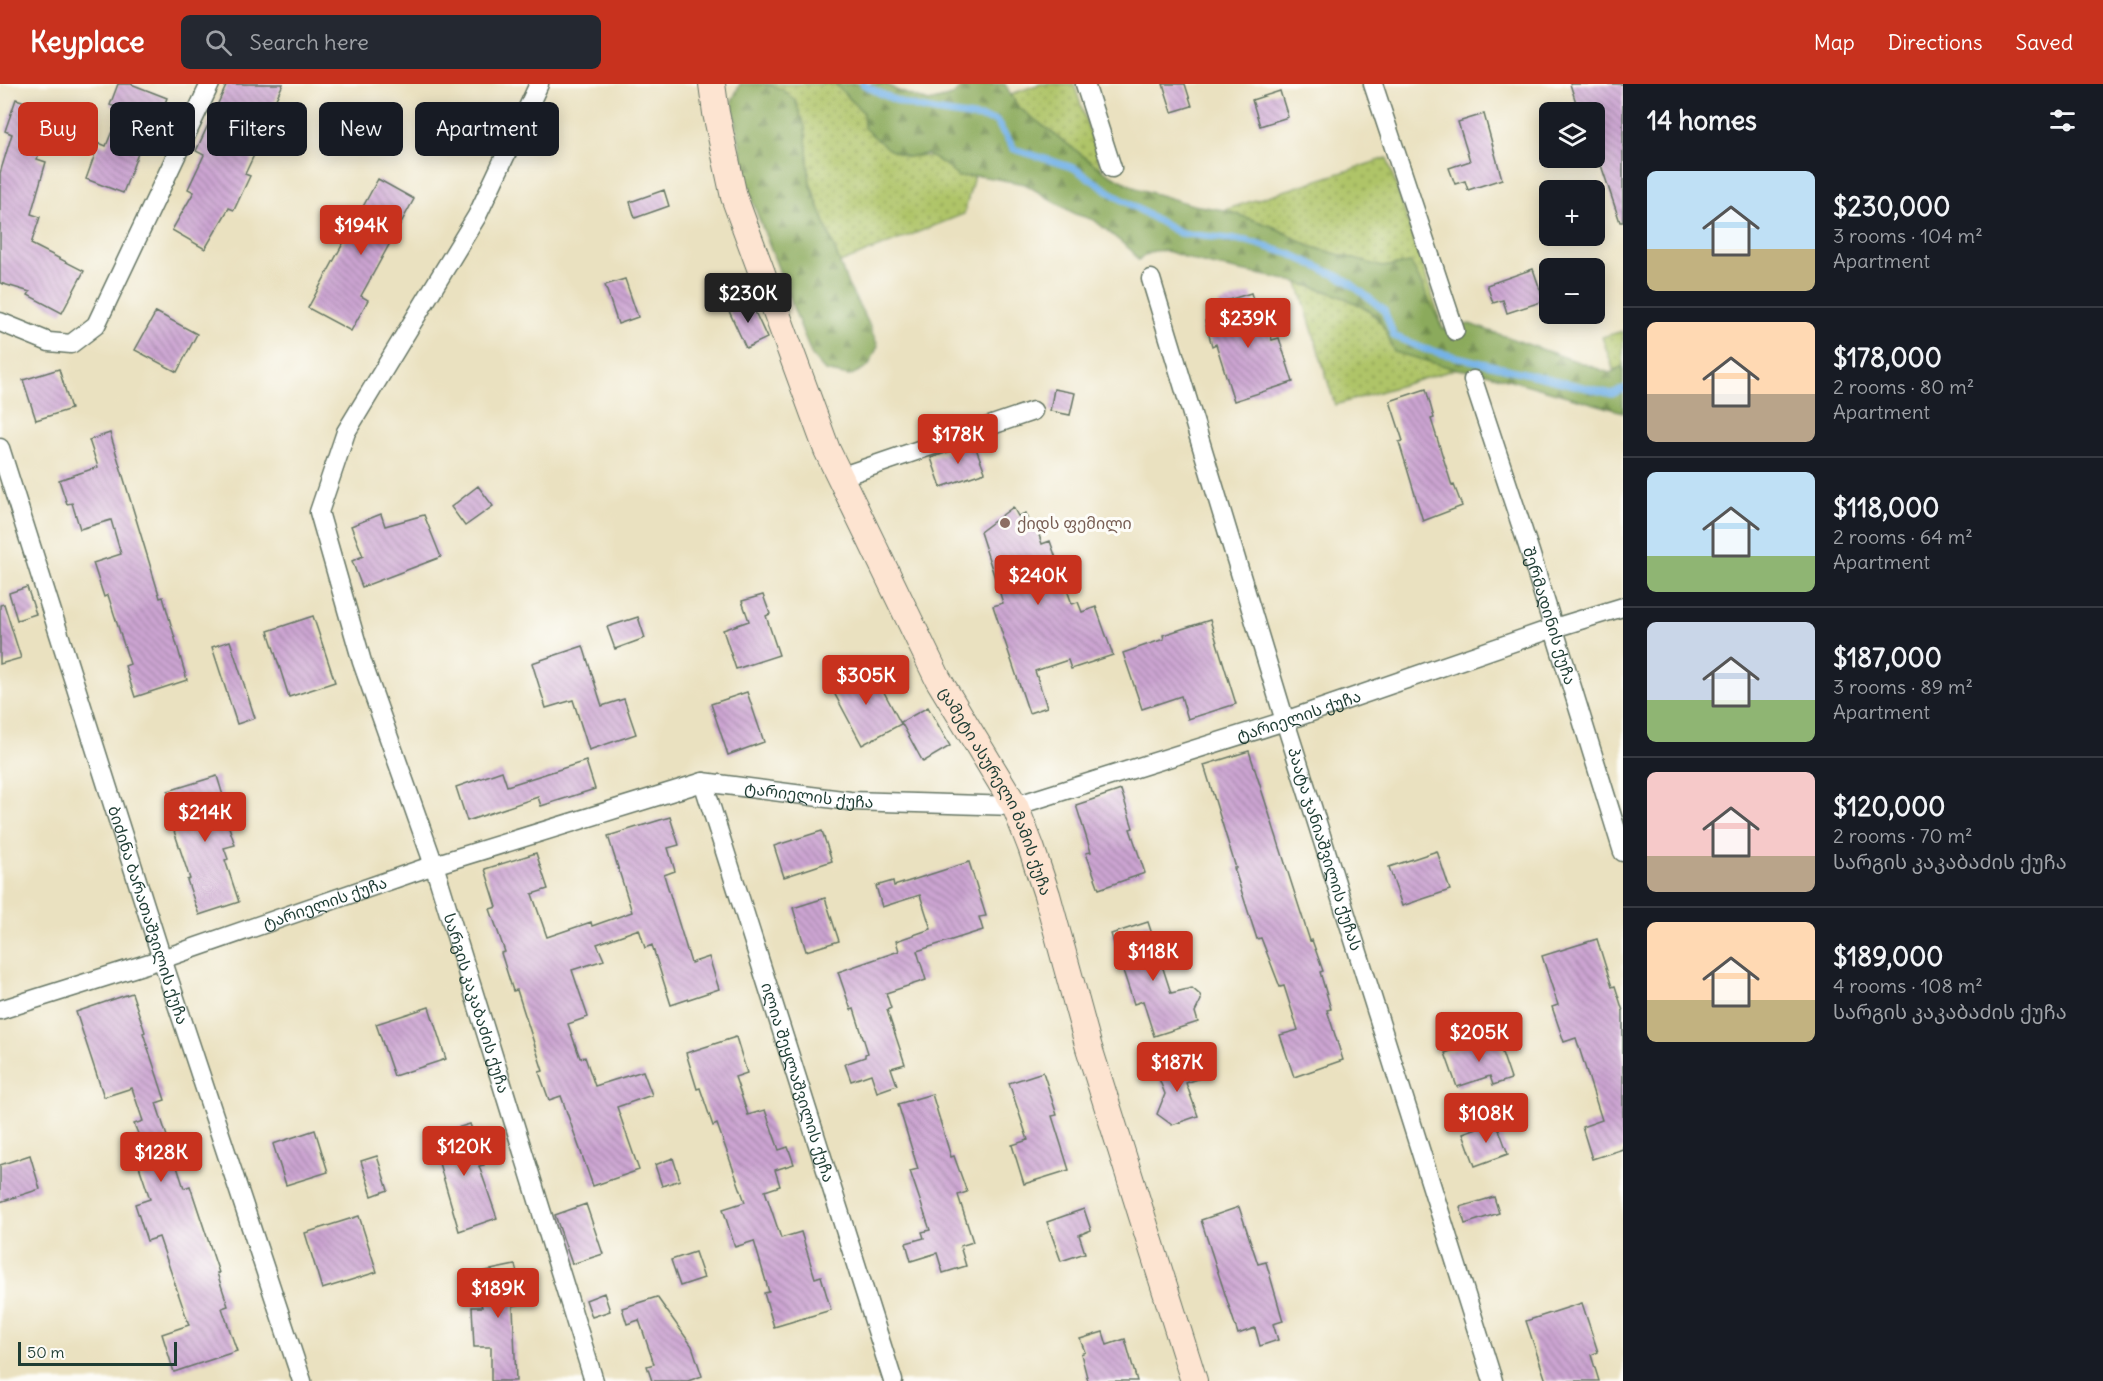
<!DOCTYPE html>
<html lang="en">
<head>
<meta charset="utf-8">
<style>
  body { margin:0; font-family:Delius,"Noto Sans Georgian",sans-serif; background:#242831; color:#f1f3f6; height:100vh; display:flex; flex-direction:column; font-size:22px; white-space:nowrap }
  * { box-sizing:border-box; margin:0 }
  p { font-size:20px; color:#9ea1a6 }
  .icon { flex:none; width:33px; height:33px; fill:none; stroke:currentColor; stroke-width:2; stroke-linecap:round; stroke-linejoin:round }
  .map { position:relative; flex:1; overflow:hidden }
  .drawer { display:flex; flex-direction:column; background:#171b24; width:480px }
  .drawer>* { flex:none }
  .banner { position:absolute; left:18px; top:18px; width:570px; height:54px; display:flex; gap:12px }
  .buttons { position:absolute; left:1539px; top:18px; display:grid; gap:12px }
  .buttons a { display:grid; place-items:center; width:66px; height:66px; border-radius:9px; background:#171b24; box-shadow:0 3px 15px #0003; font-size:30px }
  .scale { position:absolute; left:18px; bottom:15px; width:159px; box-sizing:border-box; padding-left:6px; border:3px solid #1f3d34; border-top:0; font-size:16px; line-height:21px; white-space:nowrap; color:#1f3d34; -webkit-text-stroke:4px #fdfcf7; paint-order:stroke }
  .price { position:absolute; translate:-50% -51px; padding:0 14px; border-radius:6px; background:#c8321e; color:#fff; font-size:20px; line-height:39px; filter:drop-shadow(0 2px 3px #0008) }
  .price::after { content:''; position:absolute; left:50%; top:36px; width:18px; height:14px; margin-left:-9px; background:inherit; clip-path:polygon(0 0,100% 0,50% 100%) }
  .price.current { background:#222; color:#fff }
  ul { padding:0; list-style:none }
  li { display:flex; align-items:center; gap:18px; height:150px; padding:0 24px }
  li+li { border-top:2px solid #363941 }
  li span { display:grid; place-items:center; flex:none; width:168px; height:120px; border-radius:9px; color:#555 }
  li>.icon { margin-inline-start:auto }
  span .icon { width:72px; height:72px; fill:#fffc; stroke-width:1 }
  li b { font-size:26px }
  h2 { display:flex; justify-content:space-between; align-items:center; height:72px; padding:0 24px; font-size:26px }
  .pill { padding:0 21px; border-radius:9px; background:#171b24; box-shadow:0 3px 15px #0003; font-size:21px; line-height:54px }
  .pill.current { background:#c8321e; color:#fff }
  header { display:flex; align-items:center; gap:36px; box-sizing:border-box; height:84px; padding:0 30px; background:#c8321e; color:#fff }
  header strong { font-size:28px }
  nav { display:flex; gap:33px; margin-inline-start:auto; font-size:21px }
  .search { width:420px; height:54px; background:#242831; display:flex; align-items:center; gap:15px; box-sizing:border-box; padding:0 21px; border-radius:9px; color:#9ea1a6; font-size:22px }
  main { display:flex; flex:1; min-height:0 }
  .map>svg:first-child { display:block }
</style>
</head>
<body>
<header>
<strong>Keyplace</strong>
<div class="search"><svg class="icon" aria-label="search" viewBox="0 0 24 24"><circle cx="10" cy="10" r="6"/><path d="M15 15l6 6"/></svg>Search here</div>
<nav><a>Map</a><a>Directions</a><a>Saved</a></nav>
</header>
<main>
<div class="map">
<svg width="1623" height="1297" viewBox="0 0 1623 1297">
  <defs>
    <pattern id="grass-dots" width="8" height="8" patternUnits="userSpaceOnUse" patternTransform="scale(1.5)"><rect width="8" height="8" fill="#afc468"/><path d="M2 2h.1M6 6h.1" fill="none" stroke="#8ea056" stroke-width="1.8" stroke-linecap="round"/></pattern>
    <pattern id="forest-firs" width="22" height="20" patternUnits="userSpaceOnUse" patternTransform="scale(1.5)"><rect width="22" height="20" fill="#8baa5c"/><path d="M5 1l3.5 6h-7zM16 11l3.5 6h-7z" fill="#718c4d"/></pattern>
    <pattern id="building-back-hatch" width="6" height="6" patternUnits="userSpaceOnUse" patternTransform="scale(1.5)"><rect width="6" height="6" fill="#cca4d2"/><path d="M-1 5l2 2M0 0l6 6M5-1l2 2" fill="none" stroke="#a587ab"/></pattern>
  </defs>
  <rect width="100%" height="100%" fill="#fdfcf7"/>
  <filter id="ink" filterUnits="userSpaceOnUse"><feTurbulence type="fractalNoise" baseFrequency=".0167" numOctaves="2"/><feDisplacementMap in="SourceGraphic" scale="12" xChannelSelector="R" yChannelSelector="G"/><feConvolveMatrix kernelMatrix="1 2 1 2 8 2 1 2 1" color-interpolation-filters="sRGB"/></filter>
  <filter id="wash" filterUnits="userSpaceOnUse"><feTurbulence type="fractalNoise" baseFrequency=".008" numOctaves="4" result="noise"/><feDisplacementMap in="SourceGraphic" scale="24" xChannelSelector="R" yChannelSelector="G"/><feGaussianBlur stdDeviation="1.35" result="paint"/><feColorMatrix in="noise" values="0 0 0 0 0 0 0 0 0 0 0 0 0 0 0 0 0 1.4 0 .05"/><feComposite in="paint" operator="in"/></filter>
  <g filter="url(#wash)">
    <rect width="100%" height="100%" fill="#eae1c0"/>
    <path fill="url(#grass-dots)" stroke="#67804e" stroke-width="1.5" d="M 765,0 L 835,0 L 907,73 C 933,69 939,75 958,92 L 974,92 L 964,130 L 840,179 L 810,99 L 805,43 Z
      M 1041,0 L 1074,0 L 1102,86 L 1018,23 L 1011,10 Z
      M 1387,74 L 1443,245 L 1411,179 L 1382,183 L 1309,162 L 1274,143 L 1224,126 Z
      M 1298,199 C 1327,208 1364,216 1383,241 C 1388,249 1391,260 1394,268 L 1456,285 L 1335,321 Z
      M 1623,247 L 1623,282 L 1614,287 L 1602,253 Z"/>
    <path fill="url(#forest-firs)" stroke="#557448" stroke-width="1.5" d="M 740,0 L 765,0 L 781,5 L 795,16 L 805,43 L 810,99 L 848,201 L 867,236 L 878,262 L 868,283 L 849,292 L 825,287 L 812,272 L 748,106 L 732,17 Z
      M 835,0 L 886,0 L 896,6 L 929,18 L 952,12 L 964,0 L 1005,0 L 1018,23 L 1102,86 L 1136,104 L 1193,121 L 1224,126 L 1274,143 L 1309,162 L 1382,183 L 1411,179 L 1443,245 L 1470,240 L 1610,289 L 1623,282 L 1623,328 L 1486,289 L 1456,285 L 1394,268 C 1388,253 1383,235 1368,226 C 1318,195 1254,192 1199,178 C 1185,175 1169,164 1154,167 C 1149,168 1142,174 1138,176 L 1132,167 L 1094,136 L 1075,130 L 1025,100 L 980,92 L 958,93 L 944,80 L 926,70 L 907,73 L 888,65 L 864,44 L 863,28 Z"/>
    <g fill="none" stroke-linecap="round" stroke-linejoin="round">
      <path stroke="#74b2e7" stroke-width="7" d="M 863,0 C 882,11 904,21 925,25 C 949,30 973,32 996,37 L 1014,65 L 1074,84 L 1116,112 L 1179,149 L 1247,157 L 1290,170 L 1346,196 L 1384,226 L 1394,252 L 1424,265 L 1612,310 L 1623,305"/>
    </g>
    <g id="blocks">
      <path fill="url(#building-back-hatch)" d="M 118,0 L 131,0 L 167,14 L 147,67 L 140,64 L 123,109 L 86,95 L 99,59 L 106,62 L 121,25 L 110,21 Z
        M 227,0 L 283,0 L 259,51 L 263,52 L 245,90 L 250,92 L 234,126 L 229,124 L 205,165 L 172,146 L 194,108 L 188,105 L 204,71 L 196,67 Z
        M 1163,0 L 1185,0 L 1192,22 L 1172,28 Z
        M 1570,0 L 1623,0 L 1623,138 L 1620,138 L 1600,78 L 1594,79 L 1594,28 L 1579,28 Z
        M 1280,7 L 1288,33 L 1260,42 L 1252,16 Z
        M 16,15 L 54,27 L 37,75 L 46,78 L 31,130 L 40,133 L 31,160 L 84,187 L 62,229 L 28,211 L 30,208 L 0,199 L 0,89 L 12,50 L 5,47 Z
        M 1484,30 L 1502,95 L 1468,106 L 1465,97 L 1455,100 L 1449,84 L 1470,77 L 1458,38 Z
        M 378,95 L 414,115 L 361,212 L 368,216 L 351,247 L 308,224 Z
        M 664,106 L 669,122 L 635,134 L 630,118 Z
        M 1533,185 L 1544,217 L 1507,229 L 1503,216 L 1493,219 L 1487,201 Z
        M 625,195 L 638,233 L 618,240 L 605,201 Z
        M 1251,209 L 1255,222 L 1261,220 L 1272,256 L 1279,254 L 1293,298 L 1234,317 L 1216,260 L 1212,262 L 1205,237 L 1223,231 L 1219,219 Z
        M 750,217 L 767,254 L 746,264 L 729,227 Z
        M 156,228 L 197,250 L 177,288 L 135,266 Z
        M 59,285 L 71,325 L 36,336 L 23,296 Z
        M 1054,305 L 1075,309 L 1070,331 L 1050,327 Z
        M 1426,305 L 1434,334 L 1431,335 L 1452,402 L 1454,401 L 1462,422 L 1423,437 L 1399,358 L 1403,357 L 1390,317 Z
        M 110,349 L 160,514 L 163,513 L 187,596 L 135,613 L 125,582 L 130,580 L 108,511 L 104,513 L 93,479 L 121,470 L 111,436 L 80,445 L 72,419 L 67,420 L 59,396 L 98,383 L 89,356 Z
        M 974,359 L 985,388 L 941,403 L 931,374 Z
        M 478,402 L 493,422 L 465,442 L 451,423 Z
        M 1013,423 L 1018,432 L 1026,429 L 1031,441 L 1035,439 L 1042,460 L 1050,457 L 1072,520 L 1078,518 L 1082,528 L 1096,523 L 1113,571 L 1071,585 L 1068,576 L 1035,587 L 1047,623 L 1029,629 L 993,522 L 1003,519 L 980,448 Z
        M 381,430 L 385,442 L 424,431 L 441,473 L 362,503 L 352,477 L 363,472 L 351,442 Z
        M 27,503 L 36,530 L 17,536 L 9,509 Z
        M 763,511 L 770,530 L 766,532 L 779,571 L 736,585 L 723,546 L 749,537 L 742,517 Z
        M 4,520 L 21,574 L 0,580 L 0,521 Z
        M 313,532 L 335,598 L 289,613 L 268,547 Z
        M 638,533 L 645,554 L 615,565 L 607,543 Z
        M 1210,536 L 1236,620 L 1188,635 L 1181,612 L 1142,625 L 1123,569 L 1164,555 L 1163,551 Z
        M 230,557 L 255,634 L 237,640 L 212,563 Z
        M 583,562 L 602,622 L 624,615 L 636,650 L 589,666 L 573,616 L 546,624 L 532,579 Z
        M 870,582 L 901,640 L 862,661 L 831,603 Z
        M 747,608 L 764,658 L 728,671 L 711,620 Z
        M 928,623 L 950,662 L 923,678 L 901,638 Z
        M 1249,667 L 1310,857 L 1312,856 L 1323,887 L 1320,888 L 1331,925 L 1327,926 L 1343,976 L 1294,993 L 1280,951 L 1298,946 L 1284,902 L 1280,903 L 1261,854 L 1257,855 L 1234,784 L 1236,784 L 1204,681 Z
        M 586,677 L 595,705 L 541,722 L 538,713 L 467,737 L 456,703 L 502,687 L 507,702 Z
        M 217,692 L 225,718 L 221,719 L 235,761 L 224,764 L 228,775 L 225,776 L 239,818 L 199,831 L 187,796 L 190,795 L 174,747 L 180,745 L 168,707 Z
        M 1121,706 L 1133,744 L 1130,745 L 1145,789 L 1099,805 L 1086,769 L 1091,768 L 1076,721 Z
        M 670,733 L 679,761 L 668,764 L 675,787 L 664,791 L 691,879 L 709,873 L 719,905 L 671,921 L 652,861 L 645,864 L 639,845 L 597,860 L 604,876 L 572,886 L 588,933 L 568,940 L 580,974 L 585,973 L 595,1002 L 643,987 L 652,1011 L 617,1023 L 639,1086 L 593,1102 L 561,1012 L 549,1016 L 539,988 L 543,987 L 517,906 L 513,907 L 501,869 L 505,868 L 490,825 L 497,823 L 485,785 L 536,769 L 548,805 L 532,810 L 547,853 L 591,838 L 592,842 L 632,828 L 608,752 Z
        M 822,747 L 832,777 L 784,793 L 774,762 Z
        M 1437,767 L 1450,806 L 1402,822 L 1389,783 Z
        M 969,778 L 986,832 L 979,833 L 983,846 L 917,867 L 926,896 L 886,909 L 891,924 L 887,926 L 905,980 L 891,984 L 897,1001 L 877,1008 L 871,990 L 851,997 L 845,980 L 865,973 L 865,970 L 868,969 L 854,925 L 851,926 L 838,888 L 899,867 L 896,857 L 931,845 L 920,811 L 882,823 L 876,802 L 893,797 L 894,802 Z
        M 825,814 L 839,857 L 806,867 L 793,824 Z
        M 1148,838 L 1171,909 L 1192,904 L 1200,911 L 1201,916 L 1195,928 L 1198,938 L 1154,952 L 1143,917 L 1134,920 L 1111,850 Z
        M 1597,855 L 1612,903 L 1615,902 L 1623,927 L 1623,1065 L 1592,1075 L 1582,1043 L 1602,1036 L 1576,954 L 1564,958 L 1552,923 L 1558,921 L 1542,872 Z
        M 132,909 L 145,948 L 143,949 L 165,1016 L 156,1019 L 184,1104 L 190,1102 L 219,1189 L 217,1189 L 228,1222 L 222,1224 L 237,1267 L 174,1288 L 162,1250 L 189,1241 L 159,1153 L 147,1157 L 135,1120 L 150,1115 L 130,1055 L 139,1052 L 134,1040 L 143,1037 L 132,1004 L 104,1013 L 76,928 Z
        M 429,923 L 446,975 L 394,992 L 376,940 Z
        M 1496,951 L 1511,995 L 1493,1001 L 1490,992 L 1457,1003 L 1445,969 Z
        M 736,953 L 747,989 L 735,993 L 748,1031 L 765,1026 L 779,1066 L 788,1063 L 794,1080 L 775,1086 L 780,1102 L 765,1107 L 781,1154 L 801,1148 L 815,1194 L 821,1192 L 831,1226 L 774,1243 L 764,1209 L 769,1208 L 754,1157 L 735,1163 L 723,1125 L 745,1118 L 717,1040 L 713,1042 L 700,1004 L 697,1005 L 686,969 Z
        M 1191,975 L 1198,995 L 1186,999 L 1198,1032 L 1172,1041 L 1157,1030 L 1165,1010 L 1156,987 Z
        M 1043,988 L 1057,1031 L 1052,1032 L 1069,1086 L 1024,1100 L 1012,1061 L 1028,1056 L 1009,999 Z
        M 932,1010 L 951,1073 L 954,1072 L 967,1108 L 958,1111 L 973,1158 L 960,1162 L 966,1182 L 943,1189 L 937,1169 L 911,1177 L 906,1159 L 924,1154 L 922,1148 L 930,1146 L 910,1087 L 918,1085 L 898,1020 Z
        M 1496,1037 L 1508,1070 L 1475,1082 L 1463,1049 Z
        M 470,1040 L 484,1081 L 479,1082 L 497,1134 L 459,1147 L 431,1052 Z
        M 315,1046 L 328,1088 L 286,1101 L 273,1060 Z
        M 30,1071 L 40,1105 L 0,1118 L 0,1081 Z
        M 377,1072 L 388,1106 L 372,1112 L 361,1077 Z
        M 673,1074 L 680,1096 L 662,1102 L 655,1081 Z
        M 1494,1113 L 1499,1129 L 1465,1140 L 1460,1123 Z
        M 586,1120 L 603,1170 L 572,1180 L 555,1131 Z
        M 1239,1123 L 1258,1180 L 1266,1178 L 1283,1237 L 1273,1240 L 1278,1256 L 1260,1262 L 1255,1244 L 1238,1250 L 1201,1136 Z
        M 1084,1125 L 1091,1146 L 1079,1151 L 1085,1169 L 1061,1177 L 1047,1138 Z
        M 359,1132 L 377,1188 L 322,1205 L 305,1149 Z
        M 695,1168 L 704,1194 L 680,1202 L 671,1176 Z
        M 515,1181 L 525,1219 L 513,1222 L 516,1297 L 491,1297 L 491,1263 L 474,1263 L 472,1223 L 482,1223 L 471,1190 Z
        M 604,1209 L 610,1227 L 592,1233 L 586,1216 Z
        M 657,1213 L 692,1262 L 702,1292 L 688,1297 L 652,1297 L 647,1282 L 654,1280 L 639,1236 L 627,1240 L 622,1224 Z
        M 1582,1219 L 1598,1268 L 1591,1271 L 1599,1297 L 1546,1297 L 1526,1237 Z
        M 1103,1248 L 1107,1261 L 1125,1255 L 1137,1297 L 1088,1297 L 1081,1270 L 1085,1268 L 1080,1255 Z"/>
    </g>
  </g>
  <g filter="url(#ink)">
    <use href="#blocks" fill-opacity="0" stroke="#667665" stroke-width="1.5"/>
    <g fill="none" stroke-linecap="round" stroke-linejoin="round">
      <defs>
        <g id="street">
          <path id="s1" d="M 539,0 L 477,132 L 346,348 L 319,428 L 362,578 L 434,781 L 594,1297"/>
          <path d="M 1085,0 L 1112,84"/>
          <path d="M 1373,0 L 1455,247"/>
          <path id="s2" d="M 1151,195 L 1285,637 L 1493,1297"/>
          <path d="M 0,238 L 49,258 L 71,260 L 96,241 L 210,0"/>
          <path id="s3" d="M 1473,296 L 1530,468 L 1623,768"/>
          <path id="s4" d="M 0,364 L 162,875 L 302,1297"/>
          <path d="M 840,393 L 1033,327"/>
          <path id="s5" d="M 703,698 L 893,1297"/>
          <path id="s6" d="M 0,926 L 162,875 L 434,781 L 703,698 L 850,717 L 1015,722 L 1285,637 L 1554,544 L 1623,523"/>
        </g>
        <g id="secondary">
          <path id="s7" d="M 712,0 L 716,29 L 734,113 L 827,366 L 938,595 L 1015,722 L 1031,763 L 1047,811 L 1089,964 L 1194,1297"/>
        </g>
      </defs>
      <use href="#street" stroke="#667665" stroke-width="21"/>
      <use href="#secondary" stroke="#667665" stroke-width="28"/>
      <use href="#street" stroke="#fff" stroke-width="18"/>
      <use href="#secondary" stroke="#fde4d1" stroke-width="26"/>
    </g>
  </g>
  <circle fill="#8d6e63" stroke="#fdfcf7" stroke-width="2" cx="1005" cy="439" r="6"/>
  <g text-anchor="middle" stroke-width="6" stroke-linejoin="round" paint-order="stroke">
    <g font-size="16" fill="#785e54" stroke="#fdfcf7" text-anchor="start">
      <text x="1017" y="445">ქიდს ფემილი</text>
    </g>
    <g font-size="16" fill="#1f3d34" stroke="#fdfcf7">
      <text dy="6" stroke="none"><textPath href="#s3" startOffset="248">შერმადინის ქუჩა</textPath></text>
      <text dy="6" stroke="none"><textPath href="#s6" startOffset="1350">ტარიელის ქუჩა</textPath></text>
      <text dy="6" stroke="none"><textPath href="#s7" startOffset="766">ცამეტი ასურელი მამის ქუჩა</textPath></text>
      <text dy="6" stroke="none"><textPath href="#s6" startOffset="846">ტარიელის ქუჩა</textPath></text>
      <text dy="6" stroke="none"><textPath href="#s2" startOffset="596">პაატა ჯანიაშვილის ქუჩას</textPath></text>
      <text dy="6" stroke="none"><textPath href="#s6" startOffset="342">ტარიელის ქუჩა</textPath></text>
      <text dy="6" stroke="none"><textPath href="#s4" startOffset="490">ბიძინა ბარათაშვილის ქუჩა</textPath></text>
      <text dy="6" stroke="none"><textPath href="#s1" startOffset="999">სარგის კაკაბაძის ქუჩა</textPath></text>
      <text dy="6" stroke="none"><textPath href="#s5" startOffset="315">ილია შეყლაშვილის ქუჩა</textPath></text>
    </g>
  </g>
</svg>
<div class="buttons">
<a><svg class="icon" aria-label="layers" viewBox="0 0 24 24"><path d="M12 4l9 5-9 5-9-5zM3 14l9 5 9-5"/></svg></a>
<a>+</a>
<a>−</a>
</div>
<div class="scale">50 m</div>
<b class="price" style="left:361px;top:172px">$194K</b>
<b class="price current" style="left:748px;top:240px">$230K</b>
<b class="price" style="left:1248px;top:265px">$239K</b>
<b class="price" style="left:958px;top:381px">$178K</b>
<b class="price" style="left:1038px;top:522px">$240K</b>
<b class="price" style="left:866px;top:622px">$305K</b>
<b class="price" style="left:205px;top:759px">$214K</b>
<b class="price" style="left:1153px;top:898px">$118K</b>
<b class="price" style="left:1479px;top:979px">$205K</b>
<b class="price" style="left:1177px;top:1009px">$187K</b>
<b class="price" style="left:1486px;top:1060px">$108K</b>
<b class="price" style="left:464px;top:1093px">$120K</b>
<b class="price" style="left:161px;top:1099px">$128K</b>
<b class="price" style="left:498px;top:1235px">$189K</b>
<div class="banner">
<a class="pill current">Buy</a>
<a class="pill">Rent</a>
<a class="pill">Filters</a>
<a class="pill">New</a>
<a class="pill">Apartment</a>
</div>
</div>
<section class="drawer">
<h2>14 homes<svg class="icon" aria-label="filters" viewBox="0 0 24 24"><path d="M4 7h16M4 17h16"/><circle cx="9" cy="7" r="2"/><circle cx="15" cy="17" r="2"/></svg></h2>
<ul>
<li><span style="background:linear-gradient(#bfe0f5 65%,#c2b280 0)"><svg class="icon" aria-label="home" viewBox="0 0 24 24"><path d="M3 11l9-7 9 7M6 9v11h12V9"/></svg></span><div><b>$230,000</b><p>3 rooms · 104 m²</p><p>Apartment</p></div></li>
<li><span style="background:linear-gradient(#ffd9b3 60%,#b9a48a 0)"><svg class="icon" aria-label="home" viewBox="0 0 24 24"><path d="M3 11l9-7 9 7M6 9v11h12V9"/></svg></span><div><b>$178,000</b><p>2 rooms · 80 m²</p><p>Apartment</p></div></li>
<li><span style="background:linear-gradient(#bfe0f5 70%,#8fb573 0)"><svg class="icon" aria-label="home" viewBox="0 0 24 24"><path d="M3 11l9-7 9 7M6 9v11h12V9"/></svg></span><div><b>$118,000</b><p>2 rooms · 64 m²</p><p>Apartment</p></div></li>
<li><span style="background:linear-gradient(#c9d6e8 65%,#8fb573 0)"><svg class="icon" aria-label="home" viewBox="0 0 24 24"><path d="M3 11l9-7 9 7M6 9v11h12V9"/></svg></span><div><b>$187,000</b><p>3 rooms · 89 m²</p><p>Apartment</p></div></li>
<li><span style="background:linear-gradient(#f6c9c9 70%,#b9a48a 0)"><svg class="icon" aria-label="home" viewBox="0 0 24 24"><path d="M3 11l9-7 9 7M6 9v11h12V9"/></svg></span><div><b>$120,000</b><p>2 rooms · 70 m²</p><p>სარგის კაკაბაძის ქუჩა</p></div></li>
<li><span style="background:linear-gradient(#ffd9b3 65%,#c2b280 0)"><svg class="icon" aria-label="home" viewBox="0 0 24 24"><path d="M3 11l9-7 9 7M6 9v11h12V9"/></svg></span><div><b>$189,000</b><p>4 rooms · 108 m²</p><p>სარგის კაკაბაძის ქუჩა</p></div></li>
</ul>
</section>
</main>
</body>
</html>
